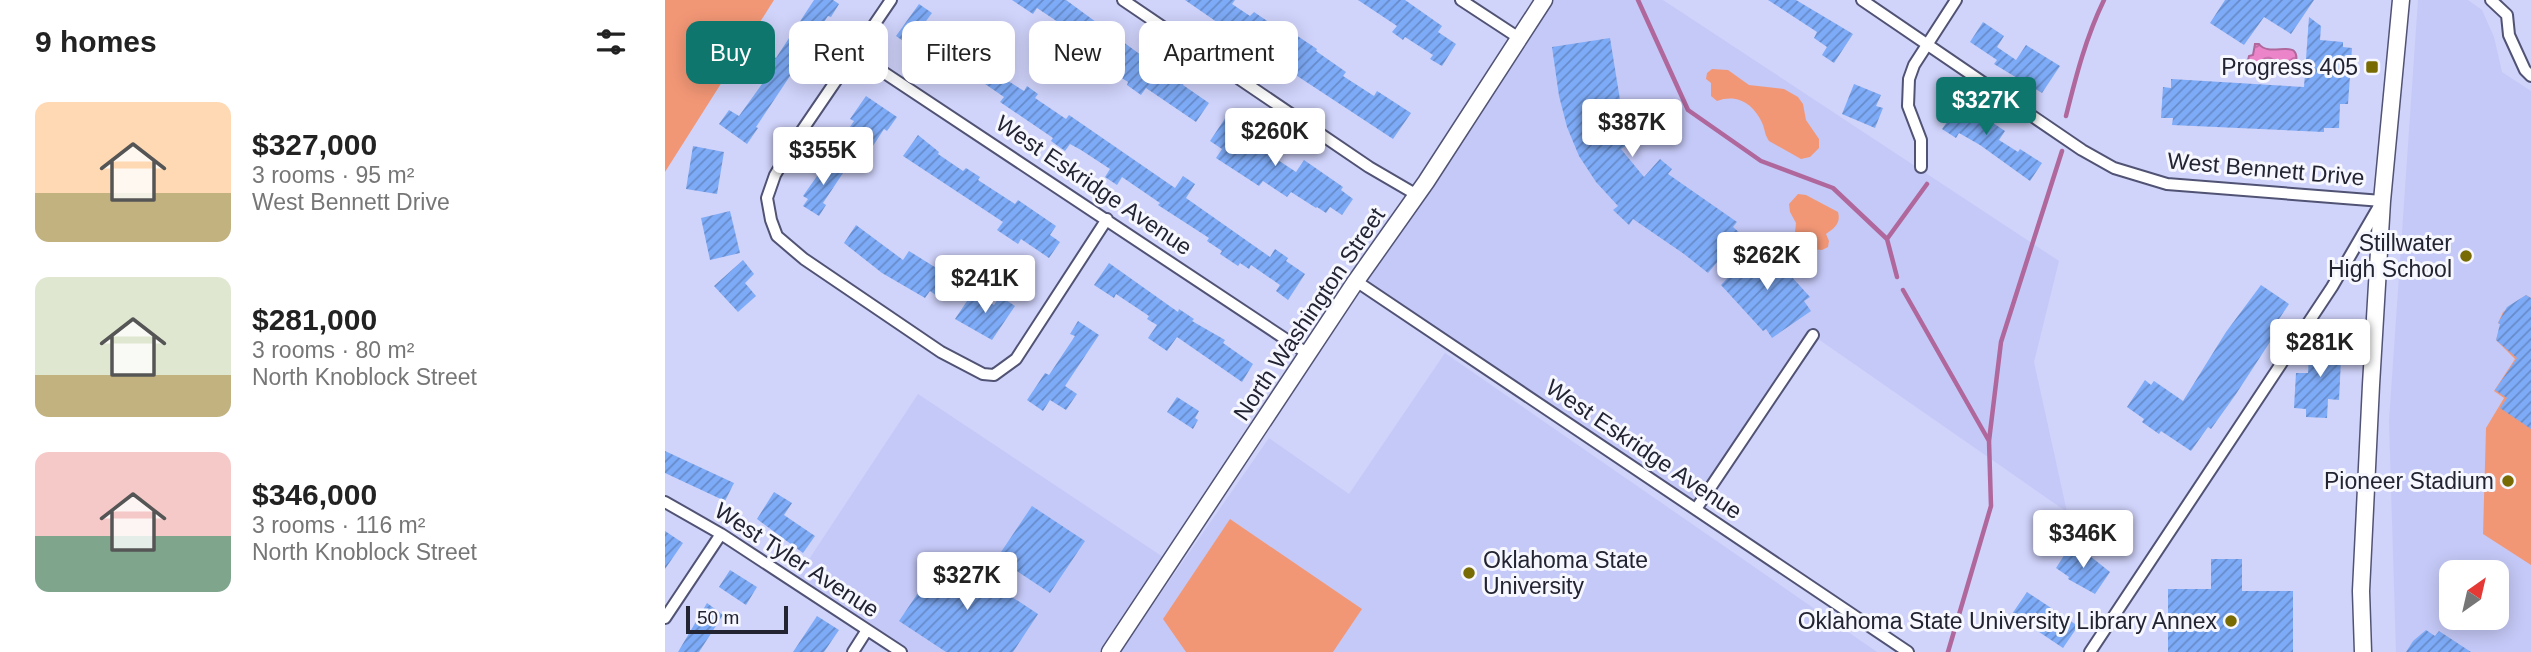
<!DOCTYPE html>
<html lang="en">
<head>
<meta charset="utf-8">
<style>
  body { margin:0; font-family:Helvetica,sans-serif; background:#f6f6f6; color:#222; height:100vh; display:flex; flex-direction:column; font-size:26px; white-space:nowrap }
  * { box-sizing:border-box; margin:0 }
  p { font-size:23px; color:#767676 }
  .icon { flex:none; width:38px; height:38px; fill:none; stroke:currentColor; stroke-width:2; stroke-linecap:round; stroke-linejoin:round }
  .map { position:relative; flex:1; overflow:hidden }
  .side { display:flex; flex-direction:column; background:#fff; width:665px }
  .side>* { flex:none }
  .top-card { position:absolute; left:21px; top:21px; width:665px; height:63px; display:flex; gap:14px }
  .needle { width:46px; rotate:34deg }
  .controls { position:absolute; left:1774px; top:560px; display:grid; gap:14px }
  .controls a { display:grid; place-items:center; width:70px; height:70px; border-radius:14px; background:#fff; box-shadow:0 4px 18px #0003; font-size:35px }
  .scale { position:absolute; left:21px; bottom:18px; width:102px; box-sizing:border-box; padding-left:7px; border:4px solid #232432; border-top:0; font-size:19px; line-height:24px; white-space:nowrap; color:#232432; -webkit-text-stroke:5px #f6f7ff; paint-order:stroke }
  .price { position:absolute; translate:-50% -60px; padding:0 16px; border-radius:7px; background:#fff; color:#222; font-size:23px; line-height:46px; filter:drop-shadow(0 2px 4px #0008) }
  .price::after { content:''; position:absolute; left:50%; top:42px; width:21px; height:16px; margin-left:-10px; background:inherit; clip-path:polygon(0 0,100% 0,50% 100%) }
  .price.on { background:#0f766e; color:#fff }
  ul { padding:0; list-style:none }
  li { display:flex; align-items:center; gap:21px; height:175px; padding:0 35px }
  li span { display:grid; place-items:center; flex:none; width:196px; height:140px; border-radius:14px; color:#555 }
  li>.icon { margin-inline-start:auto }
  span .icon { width:84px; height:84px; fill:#fffc; stroke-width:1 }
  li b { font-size:30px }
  h2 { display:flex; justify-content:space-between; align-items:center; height:84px; padding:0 35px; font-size:30px }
  .chip { padding:0 24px; border-radius:14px; background:#fff; box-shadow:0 4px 18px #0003; font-size:24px; line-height:63px }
  .chip.on { background:#0f766e; color:#fff }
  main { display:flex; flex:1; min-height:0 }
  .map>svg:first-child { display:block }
</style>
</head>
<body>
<main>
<section class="side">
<h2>9 homes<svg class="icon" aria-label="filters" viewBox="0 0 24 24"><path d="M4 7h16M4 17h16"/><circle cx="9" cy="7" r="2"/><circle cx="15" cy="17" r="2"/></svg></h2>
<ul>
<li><span style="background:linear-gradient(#ffd9b3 65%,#c2b280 0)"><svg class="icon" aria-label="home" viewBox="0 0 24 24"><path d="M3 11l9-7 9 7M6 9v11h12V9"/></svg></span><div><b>$327,000</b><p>3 rooms · 95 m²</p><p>West Bennett Drive</p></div></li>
<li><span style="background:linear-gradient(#dfe7d0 70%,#c2b280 0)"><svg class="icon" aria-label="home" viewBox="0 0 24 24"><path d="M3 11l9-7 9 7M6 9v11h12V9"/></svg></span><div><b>$281,000</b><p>3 rooms · 80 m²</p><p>North Knoblock Street</p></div></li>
<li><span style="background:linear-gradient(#f6c9c9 60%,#7fa58c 0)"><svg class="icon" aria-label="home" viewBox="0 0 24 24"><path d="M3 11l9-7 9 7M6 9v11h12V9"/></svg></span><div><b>$346,000</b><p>3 rooms · 116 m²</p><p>North Knoblock Street</p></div></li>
</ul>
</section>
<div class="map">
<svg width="1866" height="652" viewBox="0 0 1866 652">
  <defs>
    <pattern id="water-waves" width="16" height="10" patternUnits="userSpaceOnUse" patternTransform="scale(1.75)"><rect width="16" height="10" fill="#ec84ca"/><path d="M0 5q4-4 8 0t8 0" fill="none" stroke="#bf6ca5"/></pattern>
    <pattern id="building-hatch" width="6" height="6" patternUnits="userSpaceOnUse" patternTransform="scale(1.75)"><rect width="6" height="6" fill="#7eabf7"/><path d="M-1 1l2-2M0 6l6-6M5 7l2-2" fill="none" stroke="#678bc9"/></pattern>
  </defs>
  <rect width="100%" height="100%" fill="#d0d3fa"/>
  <path fill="#c5c9f7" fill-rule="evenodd" d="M 882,0 L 998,0 L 1394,261 L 1369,362 L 1402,512 L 1146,334 L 1031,508 L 693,281 Z
    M 1753,0 L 1803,0 L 1817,10 L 1829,37 L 1837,72 L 1866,91 L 1866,652 L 1731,652 L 1724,421 ZM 1787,572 L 1832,572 L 1832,618 L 1787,618 Z
    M 780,353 L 1212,652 L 455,652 L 604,438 L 684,494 Z
    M 253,394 L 504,561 L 444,652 L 242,652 L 131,579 Z"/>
  <path fill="#f29776" d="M 0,0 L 109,0 L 0,172 Z
    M 1047,69 L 1063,70 L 1084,85 L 1119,89 L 1133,97 L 1138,104 L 1141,120 L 1154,139 L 1154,148 L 1145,157 L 1136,159 L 1104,141 C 1100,135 1100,131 1098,125 C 1090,105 1073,93 1052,101 L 1046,96 L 1046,83 L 1041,79 L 1042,73 Z
    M 1133,194 L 1141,195 L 1173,212 C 1176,223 1170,228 1161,234 L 1164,241 L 1163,247 L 1157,250 L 1135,248 L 1129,241 L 1131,223 L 1125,212 L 1124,204 Z
    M 1861,295 L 1866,298 L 1866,565 L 1818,534 L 1821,428 L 1839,398 L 1829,391 L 1850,359 L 1831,340 L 1836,325 L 1833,323 L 1838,312 Z
    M 565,519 L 697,609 L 668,652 L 521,652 L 498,619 Z"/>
  <path fill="url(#water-waves)" stroke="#b0679c" stroke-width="2" d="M 1590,44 L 1594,44 C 1606,60 1641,32 1629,71 L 1582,64 L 1584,56 L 1588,55 Z"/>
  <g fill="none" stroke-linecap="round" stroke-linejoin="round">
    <path stroke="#b0679c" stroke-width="4.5" d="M 973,0 L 1023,110 L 1096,161 L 1168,188 L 1222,239
      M 1401,116 C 1411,76 1421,37 1439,0
      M 1232,277 L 1222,239 L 1262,184
      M 1238,290 L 1324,441
      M 1283,652 L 1326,506 L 1324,441 L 1336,342 L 1397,151"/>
  </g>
  <path fill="url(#building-hatch)" d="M 149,0 L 168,0 L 174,4 L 166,17 L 163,16 L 128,69 L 129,70 L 91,127 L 93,128 L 82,144 L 54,124 L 64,110 L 74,116 L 102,77 L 93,71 L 105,54 L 111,58 Z
    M 347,0 L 401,0 L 480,58 L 482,54 L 497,64 L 495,67 L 519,83 L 518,85 L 544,103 L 531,122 L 481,88 L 476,95 L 462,85 L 463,82 L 414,51 L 416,48 L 402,38 L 406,32 L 390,20 L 372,8 L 368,14 Z
    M 520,0 L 570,0 L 567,4 L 585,16 L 589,12 L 611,27 L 613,23 L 652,49 L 651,51 L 681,72 L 678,76 L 709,96 L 712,91 L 746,113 L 728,139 L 614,64 L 623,51 L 595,32 L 585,45 Z
    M 693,0 L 740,0 L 777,26 L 773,32 L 791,44 L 777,66 L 765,59 L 768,55 L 740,37 L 738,40 L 727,32 L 732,26 Z
    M 1103,0 L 1131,0 L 1188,34 L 1169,63 L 1157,55 L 1162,47 L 1149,38 L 1152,32 Z
    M 1560,0 L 1649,0 L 1626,34 L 1599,17 L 1579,45 L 1545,23 Z
    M 254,4 L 267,13 L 255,29 L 269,39 L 258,55 L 231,36 Z
    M 1644,17 L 1656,26 L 1655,40 L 1678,42 L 1678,47 L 1687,48 L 1683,104 L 1675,104 L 1674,128 L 1659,128 L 1659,132 L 1507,125 L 1508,118 L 1496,118 L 1498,87 L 1506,88 L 1506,79 L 1639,87 Z
    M 1318,22 L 1339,36 L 1332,47 L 1351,60 L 1361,45 L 1395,66 L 1377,93 L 1329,64 L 1332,60 L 1305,42 Z
    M 945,38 L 956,106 L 972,139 L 956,149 L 979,177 L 995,159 L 1007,169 L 1003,174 L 1072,222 L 1068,227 L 1076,234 L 1043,273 L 1019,254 L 968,219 L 964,225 L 948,210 L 953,206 L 931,182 L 914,156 L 902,127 L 894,96 L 887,47 Z
    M 305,46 L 341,71 L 337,77 L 359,91 L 362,86 L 373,94 L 370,98 L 401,119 L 404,115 L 510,188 L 518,176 L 530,184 L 521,198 L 605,257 L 610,249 L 623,258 L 621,261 L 640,274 L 623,300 L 611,291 L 615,285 L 586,265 L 584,269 L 575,263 L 573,266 L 555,254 L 557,251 L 542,241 L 544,238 L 493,205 L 495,203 L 457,177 L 452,185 L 440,177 L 445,169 L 416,150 L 405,144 L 400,151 L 386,141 L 388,138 L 335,102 L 339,97 L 307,75 L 300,83 L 286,73 Z
    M 1189,84 L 1216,95 L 1211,106 L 1218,108 L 1210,128 L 1177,114 Z
    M 1286,95 L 1340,131 L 1334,140 L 1353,152 L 1355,149 L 1377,163 L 1365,181 L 1315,145 L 1294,133 L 1291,138 L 1277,129 L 1285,118 L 1275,111 Z
    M 201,96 L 232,117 L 222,131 L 219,129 L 204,152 L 179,136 L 189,121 L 185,119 Z
    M 565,111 L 597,132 L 589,144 L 631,172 L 639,160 L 678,187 L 676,190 L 688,199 L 677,215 L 665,207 L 661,213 L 652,207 L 651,208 L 626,192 L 622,197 L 598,181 L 594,186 L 551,158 L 557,149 L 545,141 Z
    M 253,135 L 274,152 L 273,154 L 298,171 L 301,168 L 315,177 L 313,180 L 350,204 L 353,200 L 391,226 L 385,235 L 395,242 L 384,258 L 356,239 L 353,244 L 332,230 L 338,222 L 238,156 Z
    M 28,146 L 59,152 L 52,194 L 21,189 Z
    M 164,159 L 180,170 L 158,203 L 161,205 L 154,216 L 138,206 L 143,199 L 138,196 Z
    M 65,211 L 75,253 L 45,260 L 36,218 Z
    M 191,225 L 238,260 L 244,251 L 289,279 L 276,299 L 265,291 L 260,298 L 217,273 L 179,243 Z
    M 1096,243 L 1145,297 L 1139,301 L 1146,311 L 1107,338 L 1101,329 L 1098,331 L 1056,285 Z
    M 78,260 L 89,274 L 80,283 L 91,296 L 73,312 L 49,286 Z
    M 444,263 L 513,312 L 514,309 L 529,319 L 527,321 L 560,340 L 558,343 L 588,364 L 577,382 L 512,337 L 502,351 L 483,338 L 492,325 L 482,319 L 484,316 L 451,294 L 449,298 L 429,285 Z
    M 1596,285 L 1624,304 L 1614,319 L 1618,322 L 1571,394 L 1546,429 L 1543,427 L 1526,451 L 1496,431 L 1494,434 L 1477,422 L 1479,419 L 1462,407 L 1480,380 L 1486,385 L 1489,381 L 1518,401 L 1561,332 Z
    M 308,292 L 329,305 L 335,296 L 350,306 L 327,340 L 290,319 Z
    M 1861,295 L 1866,298 L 1866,429 L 1835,408 L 1842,398 L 1830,390 L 1852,358 L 1831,340 L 1835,324 L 1833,323 L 1842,307 Z
    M 413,321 L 434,335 L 400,386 L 412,394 L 401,410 L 385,400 L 378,411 L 362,400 L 380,373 L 384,375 L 410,336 L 405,334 Z
    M 1652,337 L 1677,339 L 1674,400 L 1663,399 L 1662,418 L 1641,417 L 1641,409 L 1629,408 L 1631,373 L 1643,373 L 1644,355 L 1651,355 Z
    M 512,397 L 534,411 L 530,418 L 533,420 L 528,429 L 502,412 Z
    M 0,451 L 69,483 L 60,501 L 0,473 Z
    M 109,492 L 127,503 L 119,515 L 150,536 L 138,553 L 92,519 Z
    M 367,506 L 420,541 L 385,593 L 332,558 Z
    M 0,531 L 18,543 L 0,569 Z
    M 1405,546 L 1418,554 L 1420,552 L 1445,572 L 1430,594 L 1403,579 L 1404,577 L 1391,568 Z
    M 280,553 L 373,614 L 348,652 L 281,652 L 234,621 Z
    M 1546,559 L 1577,559 L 1577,591 L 1628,591 L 1628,652 L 1503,652 L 1503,589 L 1546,589 Z
    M 65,570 L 92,587 L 81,605 L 54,587 Z
    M 1362,592 L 1413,626 L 1398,648 L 1347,614 Z
    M 42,603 L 58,615 L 34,652 L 13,652 Z
    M 152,616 L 174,630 L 159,652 L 128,652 Z
    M 1761,630 L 1770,636 L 1774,631 L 1806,652 L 1741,652 L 1748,641 Z"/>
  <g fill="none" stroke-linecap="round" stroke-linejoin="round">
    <defs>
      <path id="minor" d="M 226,0 L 136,132 L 110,175 L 102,198 L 106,220 L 112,236 L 139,259 L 276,352 L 318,374 L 329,375 L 351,359 L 442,219
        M 458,0 L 704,167 L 752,195
        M 796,0 L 854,38
        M 1197,0 L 1417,150 L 1449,168 L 1502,184 L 1717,201 L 1667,287 L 1425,652
        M 1826,0 L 1842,15 L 1844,35 L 1860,70 L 1866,76
        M 191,54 L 643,354
        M 1256,167 L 1256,140 L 1243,106 L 1244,79 L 1249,65 L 1291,0
        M 691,281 L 1243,652
        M 0,502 L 56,534 L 236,652
        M 1031,509 L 1148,335
        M 0,618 L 56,534
        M 188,652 L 202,630"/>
      <path id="secondary" d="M 445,652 L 691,281 L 761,182 L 879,0
        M 1698,652 L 1696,591 L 1706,385 L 1717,201 L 1736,0"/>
    </defs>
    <use href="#minor" stroke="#515374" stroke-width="14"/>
    <use href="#secondary" stroke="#515374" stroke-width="19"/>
    <use href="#minor" stroke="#fff" stroke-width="10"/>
    <use href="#secondary" stroke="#fff" stroke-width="16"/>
  </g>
  <g fill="#786b04" stroke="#f6f7ff" stroke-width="2.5">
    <rect x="1700" y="60" width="14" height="14" rx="3.5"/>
    <circle cx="1801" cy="256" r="7"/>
    <circle cx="1843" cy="481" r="7"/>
    <circle cx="804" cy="573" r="7"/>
    <circle cx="1566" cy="621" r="7"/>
  </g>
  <g text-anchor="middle" stroke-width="6" stroke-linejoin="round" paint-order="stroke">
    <g font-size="23" fill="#232432" stroke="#f6f7ff" text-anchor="end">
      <text x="1693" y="75">Progress 405</text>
      <text x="1787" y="251">Stillwater<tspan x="1787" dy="26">High School</tspan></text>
      <text x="1829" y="489">Pioneer Stadium</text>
      <text x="818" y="568" text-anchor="start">Oklahoma State<tspan x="818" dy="26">University</tspan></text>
      <text x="1552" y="629">Oklahoma State University Library Annex</text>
    </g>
    <g font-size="23" fill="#232432" stroke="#f6f7ff">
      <text transform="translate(1601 169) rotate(5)" y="8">West Bennett Drive</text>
      <text transform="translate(429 185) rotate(34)" y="8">West Eskridge Avenue</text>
      <text transform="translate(644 314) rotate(-56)" y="8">North Washington Street</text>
      <text transform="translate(979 449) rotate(34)" y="8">West Eskridge Avenue</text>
      <text transform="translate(132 560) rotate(33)" y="8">West Tyler Avenue</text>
    </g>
  </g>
</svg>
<div class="controls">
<a><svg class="needle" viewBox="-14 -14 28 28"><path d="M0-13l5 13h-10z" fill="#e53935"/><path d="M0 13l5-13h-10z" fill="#767676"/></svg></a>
</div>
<div class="scale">50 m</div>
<b class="price on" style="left:1321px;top:137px">$327K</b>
<b class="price" style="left:967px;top:159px">$387K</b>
<b class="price" style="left:610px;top:168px">$260K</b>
<b class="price" style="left:158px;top:187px">$355K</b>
<b class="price" style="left:1102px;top:292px">$262K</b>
<b class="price" style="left:320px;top:315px">$241K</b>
<b class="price" style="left:1655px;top:379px">$281K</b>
<b class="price" style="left:1418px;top:570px">$346K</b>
<b class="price" style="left:302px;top:612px">$327K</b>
<div class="top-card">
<a class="chip on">Buy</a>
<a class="chip">Rent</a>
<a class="chip">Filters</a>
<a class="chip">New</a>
<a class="chip">Apartment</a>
</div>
</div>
</main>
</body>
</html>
